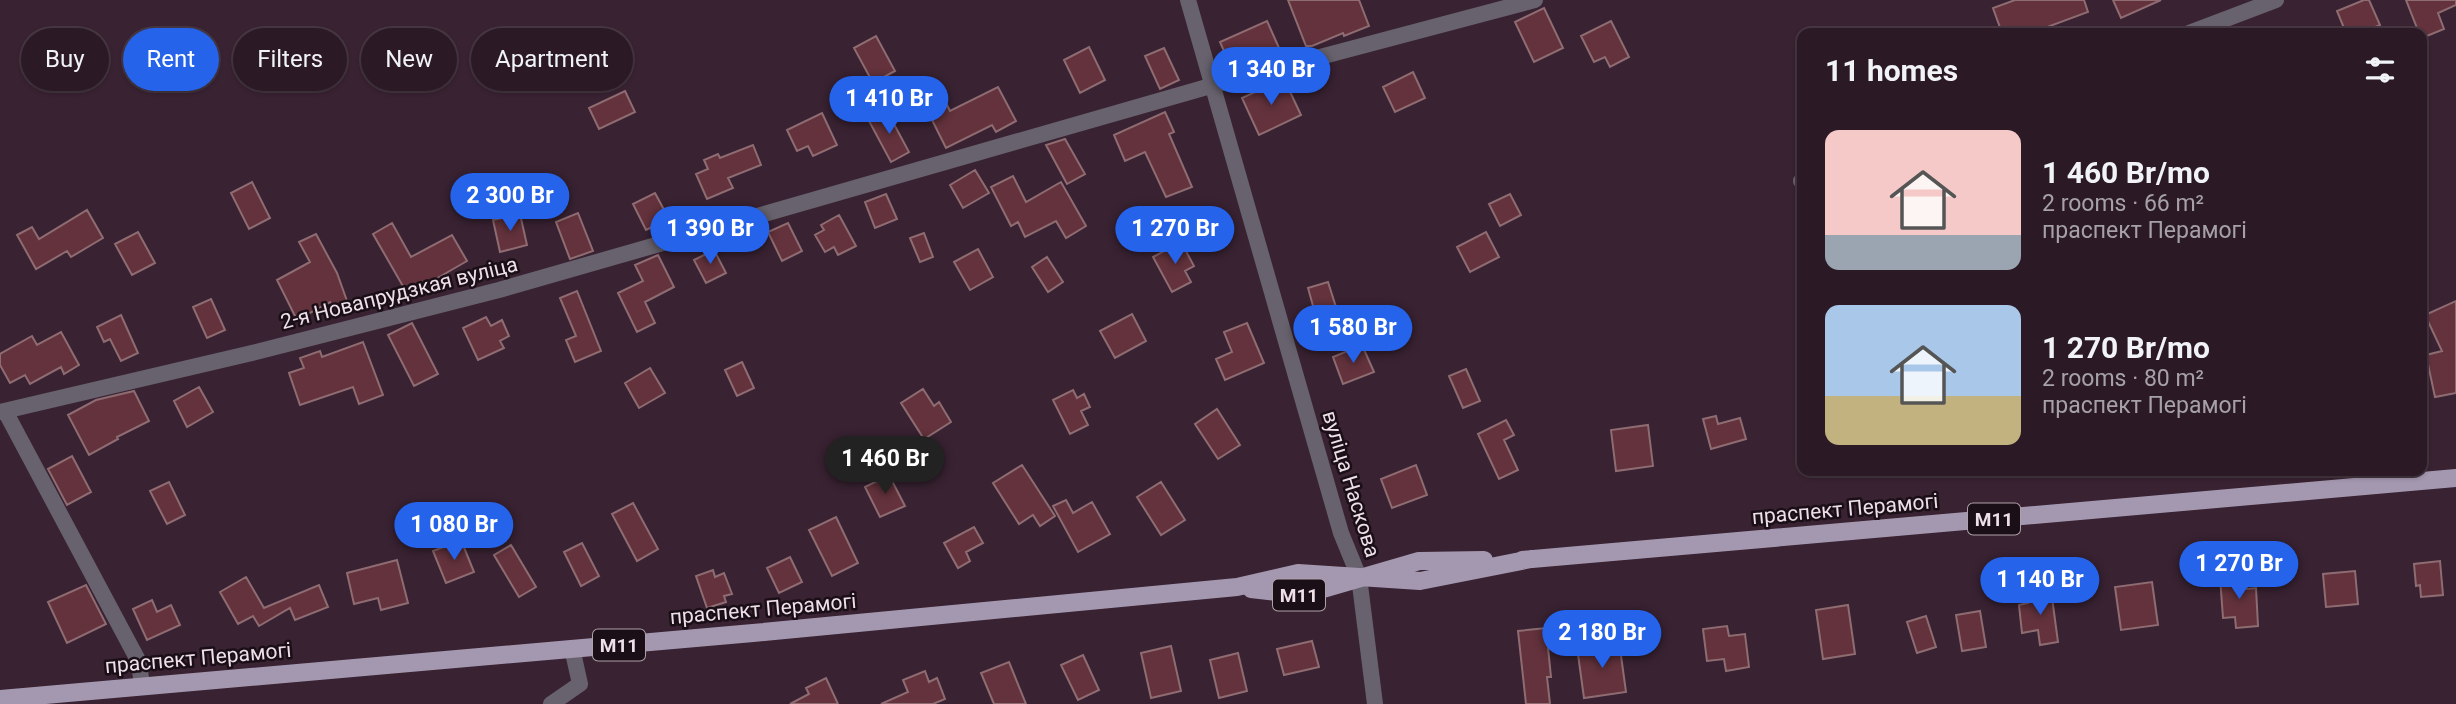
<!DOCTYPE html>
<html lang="en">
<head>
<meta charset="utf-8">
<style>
  body { margin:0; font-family:Roboto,sans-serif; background:#372732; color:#f1f3f6; height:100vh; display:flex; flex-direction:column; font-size:26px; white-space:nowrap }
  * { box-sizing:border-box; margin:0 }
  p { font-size:23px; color:#a6a1a7 }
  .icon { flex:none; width:38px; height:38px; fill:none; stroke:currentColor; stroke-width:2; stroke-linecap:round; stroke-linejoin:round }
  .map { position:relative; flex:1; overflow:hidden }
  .drawer { position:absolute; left:1797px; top:28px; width:630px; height:448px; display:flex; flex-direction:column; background:#2b1a26; border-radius:14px; box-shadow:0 2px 5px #0004,0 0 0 2px #473843 }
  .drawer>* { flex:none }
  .hud { position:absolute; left:21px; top:28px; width:665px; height:63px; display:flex; gap:14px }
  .price { position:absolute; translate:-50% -60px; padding:0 16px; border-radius:24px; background:#2563eb; color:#fff; font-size:23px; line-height:46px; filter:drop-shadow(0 2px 4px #0008) }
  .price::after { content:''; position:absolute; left:50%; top:42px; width:21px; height:16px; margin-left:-10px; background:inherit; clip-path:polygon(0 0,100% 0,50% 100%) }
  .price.active { background:#222; color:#fff }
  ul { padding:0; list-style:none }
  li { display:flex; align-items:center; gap:21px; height:175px; padding:0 28px }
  li span { display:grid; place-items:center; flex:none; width:196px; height:140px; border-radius:14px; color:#555 }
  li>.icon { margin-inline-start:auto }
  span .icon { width:84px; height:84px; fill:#fffc; stroke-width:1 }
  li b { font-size:30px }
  h2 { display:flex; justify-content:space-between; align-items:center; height:84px; padding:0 28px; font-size:30px }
  .pill { padding:0 24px; border-radius:32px; background:#2b1a26; box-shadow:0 2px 5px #0004,0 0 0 2px #473843; font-size:24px; line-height:63px }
  .pill.active { background:#2563eb; color:#fff }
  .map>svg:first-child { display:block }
</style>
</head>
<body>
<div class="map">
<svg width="2456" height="704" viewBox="0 0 2456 704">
  <rect width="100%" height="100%" fill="#392232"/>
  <path fill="#63323c" stroke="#8e6c72" stroke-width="2" d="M 1288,0 L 1359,0 L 1369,26 L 1344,36 L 1343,33 L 1312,46 L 1306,46 Z
    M 2015,0 L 2084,0 L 2088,12 L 2047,27 L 2048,30 L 2039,33 L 2002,33 L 1993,8 Z
    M 2113,0 L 2161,0 L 2121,18 Z
    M 2364,0 L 2369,0 L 2380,25 L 2361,33 L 2346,33 L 2337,11 Z
    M 2406,0 L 2456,0 L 2456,5 L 2438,13 L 2444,29 L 2422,38 L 2422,33 L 2419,33 Z
    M 1544,8 L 1563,48 L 1534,62 L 1515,22 Z
    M 1267,21 L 1280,50 L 1247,66 L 1240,52 L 1227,58 L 1220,42 Z
    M 1611,21 L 1629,57 L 1610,67 L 1605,57 L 1594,62 L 1581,36 Z
    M 876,36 L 895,71 L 873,83 L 854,48 Z
    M 1089,47 L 1105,80 L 1080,93 L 1064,60 Z
    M 1164,48 L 1179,80 L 1160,89 L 1145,56 Z
    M 1413,72 L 1425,98 L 1395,112 L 1383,87 Z
    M 1284,79 L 1301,115 L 1259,135 L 1242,98 Z
    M 998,87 L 1016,121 L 996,132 L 992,125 L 946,148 L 922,100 L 940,91 L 950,111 Z
    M 625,91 L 635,112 L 599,129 L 589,108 Z
    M 887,111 L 909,152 L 891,162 L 869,121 Z
    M 1165,112 L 1174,132 L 1169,134 L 1192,187 L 1166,197 L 1145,152 L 1125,161 L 1114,135 Z
    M 822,113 L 837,145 L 813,156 L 808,146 L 797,151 L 787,130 Z
    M 1065,139 L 1085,174 L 1067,184 L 1046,145 Z
    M 753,145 L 761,165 L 728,178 L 733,188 L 707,199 L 696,174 L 708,169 L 704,160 L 718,154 L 720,158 Z
    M 975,170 L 989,193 L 963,208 L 950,185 Z
    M 1013,176 L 1026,202 L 1061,182 L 1086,226 L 1066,238 L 1056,221 L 1025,237 L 1018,222 L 1011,226 L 991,187 Z
    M 252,182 L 270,218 L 249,229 L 231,193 Z
    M 655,193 L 669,219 L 646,230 L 633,204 Z
    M 886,194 L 897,219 L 875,228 L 865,202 Z
    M 1510,194 L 1521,215 L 1500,226 L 1489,204 Z
    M 87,210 L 103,238 L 71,257 L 67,251 L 36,269 L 17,235 L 32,227 L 39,239 Z
    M 578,213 L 593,251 L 570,259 L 556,222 Z
    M 520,214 L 527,245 L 500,252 L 493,220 Z
    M 839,215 L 856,246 L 838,255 L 834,247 L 825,252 L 815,235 L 824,230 L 821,225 Z
    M 392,223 L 411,257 L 452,235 L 467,261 L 408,295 L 373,234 Z
    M 788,223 L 802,251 L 782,261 L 768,232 Z
    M 138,232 L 155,263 L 132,275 L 115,244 Z
    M 1486,232 L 1499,257 L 1470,272 L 1457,247 Z
    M 924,233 L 933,257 L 920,262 L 910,238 Z
    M 316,234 L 337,273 L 347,301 L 333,308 L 330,302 L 297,320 L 277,280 L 310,262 L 299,242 Z
    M 1181,242 L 1194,266 L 1185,271 L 1191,282 L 1172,292 L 1153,257 Z
    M 978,249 L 993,277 L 970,290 L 954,262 Z
    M 714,250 L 726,273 L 706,283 L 694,260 Z
    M 658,255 L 674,287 L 645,302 L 655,323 L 637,332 L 618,293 L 643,281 L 635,265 Z
    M 1047,257 L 1063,282 L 1048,292 L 1032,267 Z
    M 1328,282 L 1336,307 L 1315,313 L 1308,288 Z
    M 577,291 L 601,351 L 575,362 L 566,340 L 576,336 L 560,298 Z
    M 211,299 L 225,330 L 207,338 L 193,307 Z
    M 2456,301 L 2456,393 L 2435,397 L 2426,355 L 2442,351 L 2425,315 Z
    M 1132,314 L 1146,341 L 1115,358 L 1100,331 Z
    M 121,315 L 138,353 L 121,361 L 110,339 L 104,342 L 97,327 Z
    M 486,317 L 491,326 L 502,320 L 509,336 L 500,341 L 504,348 L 478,360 L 463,328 Z
    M 412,323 L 438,374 L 414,386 L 388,335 Z
    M 1247,323 L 1264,363 L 1225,380 L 1216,359 L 1232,352 L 1224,332 Z
    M 61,332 L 79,365 L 64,374 L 61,367 L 30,384 L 25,375 L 10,383 L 0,365 L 0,354 L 32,336 L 37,345 Z
    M 363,342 L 383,395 L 359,404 L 353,387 L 300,405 L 289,373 L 304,368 L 300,358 L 320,351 L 322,357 Z
    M 1362,345 L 1374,372 L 1343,384 L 1333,357 Z
    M 742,362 L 754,388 L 737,396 L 725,370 Z
    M 650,368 L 665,393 L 639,408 L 625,383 Z
    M 1466,369 L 1480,401 L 1463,408 L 1449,376 Z
    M 199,387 L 213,412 L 187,427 L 174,401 Z
    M 923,389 L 934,406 L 939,402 L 951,422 L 924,439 L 901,403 Z
    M 1073,390 L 1077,398 L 1084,394 L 1090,407 L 1081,411 L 1088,425 L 1070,434 L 1053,400 Z
    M 134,391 L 149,421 L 117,437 L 118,439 L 89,455 L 68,415 L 96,400 Z
    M 1217,409 L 1240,445 L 1218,459 L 1195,424 Z
    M 1716,416 L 1718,424 L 1740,418 L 1746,439 L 1711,449 L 1703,419 Z
    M 1506,420 L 1514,435 L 1504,440 L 1518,470 L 1499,479 L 1478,434 Z
    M 1648,425 L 1653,466 L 1616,471 L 1611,430 Z
    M 72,456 L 91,492 L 67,505 L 48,469 Z
    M 1022,465 L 1055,516 L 1040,526 L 1033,515 L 1019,524 L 993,483 Z
    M 1416,465 L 1427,495 L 1392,508 L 1381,479 Z
    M 889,475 L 905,506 L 880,517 L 865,487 Z
    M 169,482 L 185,515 L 167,524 L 150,491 Z
    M 1161,482 L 1185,520 L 1161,535 L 1137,497 Z
    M 1066,500 L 1073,513 L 1092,502 L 1110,534 L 1078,552 L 1053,506 Z
    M 633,503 L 658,549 L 637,561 L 612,514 Z
    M 836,517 L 858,563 L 832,576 L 809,530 Z
    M 974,527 L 983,543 L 966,552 L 970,561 L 958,568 L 944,543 Z
    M 461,540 L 474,572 L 446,583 L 433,551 Z
    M 582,543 L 599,576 L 581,586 L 564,552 Z
    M 511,545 L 536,587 L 519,597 L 494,555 Z
    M 790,557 L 802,582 L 779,593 L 767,568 Z
    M 397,560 L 408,603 L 381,610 L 378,598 L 354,604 L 347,573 Z
    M 2440,561 L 2443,595 L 2421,597 L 2420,585 L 2416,586 L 2414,564 Z
    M 713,570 L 715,577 L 724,573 L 732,594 L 724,596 L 726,602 L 707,608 L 696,576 Z
    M 2355,571 L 2358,604 L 2326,607 L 2323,574 Z
    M 2246,575 L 2247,589 L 2256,588 L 2258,626 L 2236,628 L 2235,617 L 2223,618 L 2220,577 Z
    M 246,577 L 264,608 L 319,585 L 328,607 L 295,620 L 290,608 L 259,626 L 253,616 L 238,624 L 220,592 Z
    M 2152,582 L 2158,625 L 2121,630 L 2115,587 Z
    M 86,585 L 106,624 L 67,643 L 48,602 Z
    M 2051,590 L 2058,642 L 2040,645 L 2038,630 L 2022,633 L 2019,605 L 2028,603 L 2026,594 Z
    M 152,600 L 157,612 L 171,605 L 180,625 L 147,640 L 133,609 Z
    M 1848,605 L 1855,654 L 1823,659 L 1816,610 Z
    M 1980,611 L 1986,647 L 1962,651 L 1956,615 Z
    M 1926,616 L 1936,647 L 1917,653 L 1907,622 Z
    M 1727,626 L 1729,636 L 1745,634 L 1749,667 L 1726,671 L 1724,659 L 1707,661 L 1703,629 Z
    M 1546,628 L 1551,677 L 1547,677 L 1550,704 L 1526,704 L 1518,631 Z
    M 1312,641 L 1319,667 L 1284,675 L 1277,649 Z
    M 1619,641 L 1626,692 L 1584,698 L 1577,647 Z
    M 1171,646 L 1181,691 L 1151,698 L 1141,653 Z
    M 1238,653 L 1247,691 L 1219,698 L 1210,660 Z
    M 1083,655 L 1099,690 L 1078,700 L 1061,665 Z
    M 1009,662 L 1026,704 L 994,704 L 981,673 Z
    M 925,671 L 929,682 L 937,678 L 945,699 L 933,704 L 881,704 L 908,692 L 903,680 Z
    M 826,678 L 838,704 L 790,704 L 809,694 L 806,688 Z"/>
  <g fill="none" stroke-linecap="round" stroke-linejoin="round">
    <path stroke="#67626d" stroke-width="16" d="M 1188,0 L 1341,533 L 1359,577 L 1375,704
      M 2189,33 L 2276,0
      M 1801,181 L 1802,181
      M 5,411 L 139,662 L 142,686
      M 0,412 L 256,352 L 499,290 L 1214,85 L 1535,0
      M 551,704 L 580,684 L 572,648"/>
    <path stroke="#a498b0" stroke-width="18" d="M 1522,560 L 2456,478
      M 1251,589 L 1302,595 L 1419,561 L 1484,560
      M 0,699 L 753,633 L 1237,587 L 1298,573 L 1420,581 L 1531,559"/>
  </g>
  <g text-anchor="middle" stroke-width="5" stroke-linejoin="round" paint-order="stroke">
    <g fill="#1a0f17" stroke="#afa1aa" stroke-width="2">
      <rect x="1968" y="503.5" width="52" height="31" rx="5"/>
      <rect x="1273" y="579.5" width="52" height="31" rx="5"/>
      <rect x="593" y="629.5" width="52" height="31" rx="5"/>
    </g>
    <g font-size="19" font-weight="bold" fill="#efdfe9">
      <text x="1994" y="526">М11</text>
      <text x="1299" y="602">М11</text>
      <text x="619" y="652">М11</text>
    </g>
    <g font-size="21" fill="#efdfe9" stroke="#1a0f17">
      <text transform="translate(399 293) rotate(-14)" y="7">2-я Новапрудзкая вуліца</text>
      <text transform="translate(1351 484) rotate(73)" y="7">вуліца Наскова</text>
      <text transform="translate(1845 509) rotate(-5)" y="7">праспект Перамогі</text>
      <text transform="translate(763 609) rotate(-5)" y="7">праспект Перамогі</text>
      <text transform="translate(198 658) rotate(-5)" y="7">праспект Перамогі</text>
    </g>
  </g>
</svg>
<b class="price" style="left:1271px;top:107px">1 340 Br</b>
<b class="price" style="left:889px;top:136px">1 410 Br</b>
<b class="price" style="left:510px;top:233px">2 300 Br</b>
<b class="price" style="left:710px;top:266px">1 390 Br</b>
<b class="price" style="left:1175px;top:266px">1 270 Br</b>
<b class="price" style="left:1353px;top:365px">1 580 Br</b>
<b class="price active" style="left:885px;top:496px">1 460 Br</b>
<b class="price" style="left:454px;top:562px">1 080 Br</b>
<b class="price" style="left:2239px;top:601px">1 270 Br</b>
<b class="price" style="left:2040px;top:617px">1 140 Br</b>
<b class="price" style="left:1602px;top:670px">2 180 Br</b>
<div class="hud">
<a class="pill">Buy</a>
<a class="pill active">Rent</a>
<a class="pill">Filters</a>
<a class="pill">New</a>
<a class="pill">Apartment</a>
</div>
<section class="drawer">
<h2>11 homes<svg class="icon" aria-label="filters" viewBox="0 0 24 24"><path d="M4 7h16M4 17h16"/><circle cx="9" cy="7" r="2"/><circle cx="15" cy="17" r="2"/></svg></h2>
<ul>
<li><span style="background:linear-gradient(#f6c9c9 75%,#9aa5b1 0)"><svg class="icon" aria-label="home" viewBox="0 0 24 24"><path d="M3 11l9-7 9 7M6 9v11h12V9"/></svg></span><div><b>1 460 Br/mo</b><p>2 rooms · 66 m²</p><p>праспект Перамогі</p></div></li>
<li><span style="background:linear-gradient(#a9c7e8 65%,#c2b280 0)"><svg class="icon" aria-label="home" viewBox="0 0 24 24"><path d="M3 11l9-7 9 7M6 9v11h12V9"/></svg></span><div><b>1 270 Br/mo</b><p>2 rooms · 80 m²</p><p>праспект Перамогі</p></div></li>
</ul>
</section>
</div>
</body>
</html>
